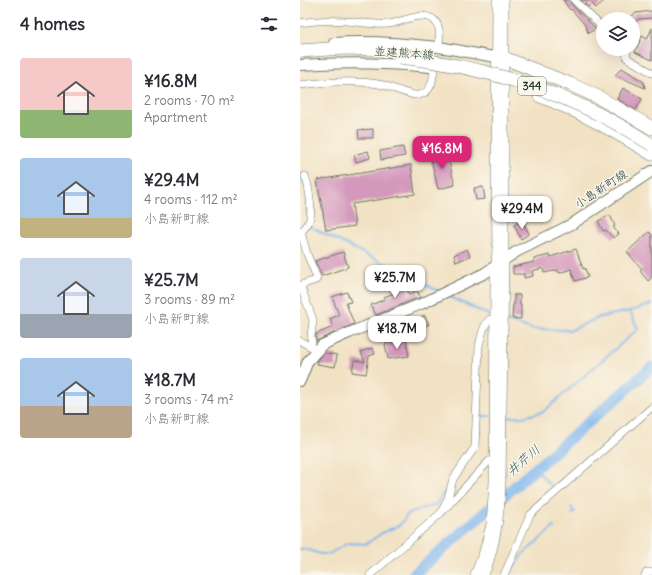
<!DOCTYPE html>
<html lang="en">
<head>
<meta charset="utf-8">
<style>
  body { margin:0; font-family:Delius,"Klee One",sans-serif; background:#f7f7f7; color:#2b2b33; height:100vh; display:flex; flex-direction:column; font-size:15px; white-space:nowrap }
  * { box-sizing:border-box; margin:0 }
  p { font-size:13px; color:#7c7c81 }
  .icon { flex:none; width:22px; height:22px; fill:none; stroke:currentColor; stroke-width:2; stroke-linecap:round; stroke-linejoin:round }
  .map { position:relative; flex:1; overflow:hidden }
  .side { display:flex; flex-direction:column; background:#fff; width:300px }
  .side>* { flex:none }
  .tools { position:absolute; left:296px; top:12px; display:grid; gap:8px }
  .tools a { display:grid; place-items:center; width:44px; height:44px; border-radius:50%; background:#fff; box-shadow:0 4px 16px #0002; font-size:20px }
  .price { position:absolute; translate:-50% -34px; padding:0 9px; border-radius:8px; background:#fff; color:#222; font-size:13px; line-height:26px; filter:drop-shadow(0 1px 2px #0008) }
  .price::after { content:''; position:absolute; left:50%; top:24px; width:12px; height:9px; margin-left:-6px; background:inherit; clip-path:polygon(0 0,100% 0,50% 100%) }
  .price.active { background:#db2777; color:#fff }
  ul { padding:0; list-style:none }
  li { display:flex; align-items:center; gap:12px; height:100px; padding:0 20px }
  li span { display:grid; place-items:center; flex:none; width:112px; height:80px; border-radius:4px; color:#555 }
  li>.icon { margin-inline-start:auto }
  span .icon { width:48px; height:48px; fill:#fffc; stroke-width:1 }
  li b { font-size:17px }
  h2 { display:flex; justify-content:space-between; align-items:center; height:48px; padding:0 20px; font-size:17px }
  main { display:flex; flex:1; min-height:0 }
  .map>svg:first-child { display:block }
</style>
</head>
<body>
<main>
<section class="side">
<h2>4 homes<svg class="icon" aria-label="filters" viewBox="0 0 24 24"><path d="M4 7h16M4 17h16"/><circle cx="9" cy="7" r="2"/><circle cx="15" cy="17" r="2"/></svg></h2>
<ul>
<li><span style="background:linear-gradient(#f6c9c9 65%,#8fb573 0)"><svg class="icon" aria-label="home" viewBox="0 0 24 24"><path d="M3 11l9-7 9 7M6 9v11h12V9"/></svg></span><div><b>¥16.8M</b><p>2 rooms · 70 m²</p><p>Apartment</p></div></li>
<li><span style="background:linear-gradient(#a9c7e8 75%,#c2b280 0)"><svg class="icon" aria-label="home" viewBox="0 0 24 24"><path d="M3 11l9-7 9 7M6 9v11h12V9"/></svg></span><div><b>¥29.4M</b><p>4 rooms · 112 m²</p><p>小島新町線</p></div></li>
<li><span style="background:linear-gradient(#c9d6e8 70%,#9aa5b1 0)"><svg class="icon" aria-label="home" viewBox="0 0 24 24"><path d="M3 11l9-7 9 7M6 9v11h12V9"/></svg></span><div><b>¥25.7M</b><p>3 rooms · 89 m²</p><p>小島新町線</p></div></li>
<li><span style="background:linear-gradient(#a9c7e8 60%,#b9a48a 0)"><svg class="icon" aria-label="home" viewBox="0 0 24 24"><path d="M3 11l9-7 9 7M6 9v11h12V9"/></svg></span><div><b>¥18.7M</b><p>3 rooms · 74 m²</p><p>小島新町線</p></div></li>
</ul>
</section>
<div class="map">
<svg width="352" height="575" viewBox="0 0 352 575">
  <rect width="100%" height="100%" fill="#fbf7ec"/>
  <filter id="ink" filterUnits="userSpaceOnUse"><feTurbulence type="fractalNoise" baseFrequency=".025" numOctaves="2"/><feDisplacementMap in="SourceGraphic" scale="8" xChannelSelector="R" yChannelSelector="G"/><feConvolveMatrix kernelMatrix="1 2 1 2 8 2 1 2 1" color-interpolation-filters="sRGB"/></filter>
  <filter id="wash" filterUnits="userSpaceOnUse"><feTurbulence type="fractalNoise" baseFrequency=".012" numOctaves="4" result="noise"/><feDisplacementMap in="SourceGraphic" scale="16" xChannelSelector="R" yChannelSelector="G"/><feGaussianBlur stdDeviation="0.9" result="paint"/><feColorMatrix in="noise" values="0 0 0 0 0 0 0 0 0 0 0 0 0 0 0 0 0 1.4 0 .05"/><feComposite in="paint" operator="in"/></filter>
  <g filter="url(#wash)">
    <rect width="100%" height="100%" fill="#f2e2c4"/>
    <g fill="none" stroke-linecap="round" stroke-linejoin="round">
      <path stroke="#7eb5ed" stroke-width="2" d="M 0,175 L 4,185
        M 7,199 L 7,214
        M 9,226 L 139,291
        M 146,295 L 191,316
        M 207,321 L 232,329 L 271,330 L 300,317 L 330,311 L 352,304
        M 205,417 L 222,417 L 243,412 L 338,329 L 330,311
        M 179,437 L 180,416 L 192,416
        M 236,469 L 249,484
        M 271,507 L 275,512 L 272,514
        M 0,549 L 5,549 L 21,554 L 29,554 L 48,543 L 66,544 L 82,533 L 100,525 L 108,514 L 117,510 L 135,505 L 147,489
        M 208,575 L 223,554 L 254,527"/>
      <path stroke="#7eb5ed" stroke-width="11" d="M 113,575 L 352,367"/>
    </g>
    <g id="blocks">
      <path fill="#d498bc" d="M 263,0 L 269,0 L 271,4 L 296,29 L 288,33 L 285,25 L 271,9 L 270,10 Z
        M 281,0 L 305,0 L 296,8 L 292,4 L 288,7 Z
        M 352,11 L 352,18 L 339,19 L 333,23 L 333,19 L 328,19 L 336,13 Z
        M 352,28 L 352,60 L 335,52 L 342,36 L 347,39 Z
        M 322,68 L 344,82 L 345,88 L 315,75 Z
        M 323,88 L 342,99 L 336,110 L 317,99 Z
        M 73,129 L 73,138 L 59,138 L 58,130 Z
        M 103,147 L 105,156 L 81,160 L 80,151 Z
        M 146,150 L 155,185 L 138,189 L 130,155 Z
        M 68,151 L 70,158 L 56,162 L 54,155 Z
        M 111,165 L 115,194 L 52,204 L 55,226 L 26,230 L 17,180 Z
        M 183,187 L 185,199 L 176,200 L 174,188 Z
        M 310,215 L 315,226 L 313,227 L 319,234 L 313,238 L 306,230 L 303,231 L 298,221 Z
        M 222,220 L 229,234 L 221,239 L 214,225 Z
        M 349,232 L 352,235 L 352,277 L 348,281 L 340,271 L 342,269 L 327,252 Z
        M 167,249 L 170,256 L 156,262 L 154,255 Z
        M 276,249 L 283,269 L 285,268 L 288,277 L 275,281 L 271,269 L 259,273 L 258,270 L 244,273 L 243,268 L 232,271 L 233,276 L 224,278 L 224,274 L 213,274 L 213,267 L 234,262 L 234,259 L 249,255 L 250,257 Z
        M 43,252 L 48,267 L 22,276 L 15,261 Z
        M 105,281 L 109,295 L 117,290 L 120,297 L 76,315 L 71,305 L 85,299 L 84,297 L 94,293 L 91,285 Z
        M 47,292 L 51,302 L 46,303 L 54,324 L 16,341 L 16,334 L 33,327 L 30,319 L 39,315 L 32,297 Z
        M 214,295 L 220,295 L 220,305 L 221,305 L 221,319 L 212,318 L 213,305 L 214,305 Z
        M 124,315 L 129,324 L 116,331 L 112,322 Z
        M 106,340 L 109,356 L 88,359 L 85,344 Z
        M 72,348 L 75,354 L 69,356 L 66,374 L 52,372 L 54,360 L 65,362 L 61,352 Z
        M 25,353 L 37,355 L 35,367 L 17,364 L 19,359 Z"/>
    </g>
  </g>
  <g filter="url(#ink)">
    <use href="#blocks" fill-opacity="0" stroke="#697766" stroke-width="1"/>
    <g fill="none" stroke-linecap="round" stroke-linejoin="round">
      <defs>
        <path id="minor" d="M 274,0 L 303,28
          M 0,23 C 15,20 31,20 46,21 C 60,22 74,25 89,24 C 102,22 121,11 133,19 C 142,27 139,37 139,48
          M 326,49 L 327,58 L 352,73
          M 0,85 C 25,82 53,80 78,84 C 88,85 111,97 119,95 C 133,92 133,78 134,67
          M 5,176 C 9,185 13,213 9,221 C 8,225 4,229 1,232 L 7,254 L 17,278 L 16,280 L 1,285 L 1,287 L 13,320 L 11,336 L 12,347
          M 0,341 L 15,349
          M 141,513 L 148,498 L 153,479 L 175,447 L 179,346 C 181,337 183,325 190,319 L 199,322
          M 70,575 L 141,513 L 189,461
          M 204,575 L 230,515 L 352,407
          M 345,575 L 347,572 L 352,572"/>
        <path id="tertiary" d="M 175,575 L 184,552 L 191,524 L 194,482 L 195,283 L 197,248 L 196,181 L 197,0
          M 184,575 C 196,545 200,515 201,483 L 204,261 L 204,0"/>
        <path id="secondary" d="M 34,43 C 68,40 103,43 138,47 C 160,50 182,56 204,58
          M 0,65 C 43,62 87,63 130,67
          M 0,381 L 8,361 L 22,345 L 49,333 L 121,304 L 185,273 L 216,252 L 272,224 L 352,171"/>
        <path id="motorway" d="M 0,51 L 43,48 L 101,50
          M 204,58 L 270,84 L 298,97 L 352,128
          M 240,96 C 280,111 316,132 352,154"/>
      </defs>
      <use href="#minor" stroke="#697766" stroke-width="8"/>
      <use href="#tertiary" stroke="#697766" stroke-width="10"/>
      <use href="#secondary" stroke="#697766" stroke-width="12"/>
      <use href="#motorway" stroke="#697766" stroke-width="14"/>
      <use href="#minor" stroke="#fff" stroke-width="7"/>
      <use href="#tertiary" stroke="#fff" stroke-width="9"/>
      <use href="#secondary" stroke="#fff" stroke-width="10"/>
      <use href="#motorway" stroke="#fff" stroke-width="13"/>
      <defs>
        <path id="motorway-bridge" d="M 100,57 C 190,67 276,95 352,145"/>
      </defs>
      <use href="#motorway-bridge" stroke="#697766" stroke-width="14" stroke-linecap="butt"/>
      <use href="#motorway-bridge" stroke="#fff" stroke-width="13"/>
    </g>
  </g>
  <g text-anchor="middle" stroke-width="3" stroke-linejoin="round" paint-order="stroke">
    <rect fill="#fbf7ec" stroke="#61756b" stroke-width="1" x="218" y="77" width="28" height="18" rx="3"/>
    <g font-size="11" font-weight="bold" fill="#1f3d34">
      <text x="232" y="90">344</text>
    </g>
    <g font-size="12" fill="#1f3d34" stroke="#fbf7ec">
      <text transform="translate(104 53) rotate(4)" y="4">並建熊本線</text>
      <text transform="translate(301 189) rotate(-33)" y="4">小島新町線</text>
    </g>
    <g font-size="13" font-style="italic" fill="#375b62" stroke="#fbf7ec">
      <text transform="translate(223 460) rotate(-41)" y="5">井芹川</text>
    </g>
  </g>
</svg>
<div class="tools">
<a><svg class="icon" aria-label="layers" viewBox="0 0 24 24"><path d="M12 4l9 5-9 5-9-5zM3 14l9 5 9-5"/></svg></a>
</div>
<b class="price active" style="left:142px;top:170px">¥16.8M</b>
<b class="price" style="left:222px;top:230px">¥29.4M</b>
<b class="price" style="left:95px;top:299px">¥25.7M</b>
<b class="price" style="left:97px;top:350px">¥18.7M</b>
</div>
</main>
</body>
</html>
